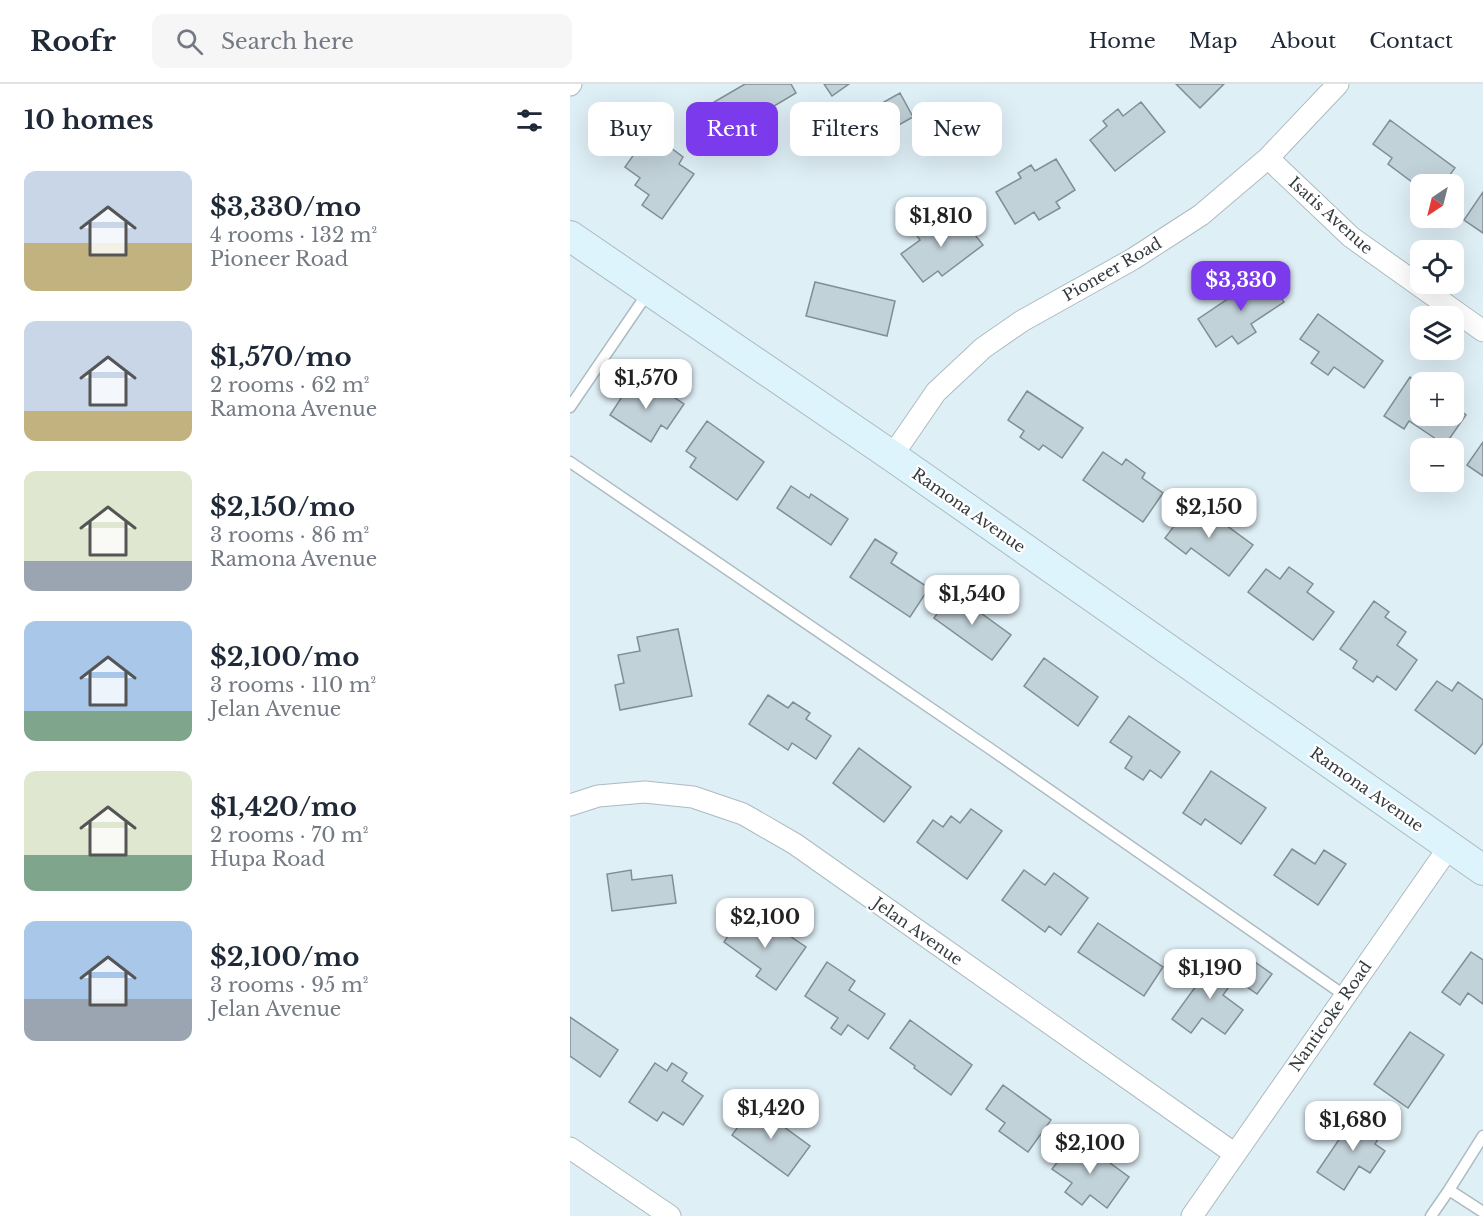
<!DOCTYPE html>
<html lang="en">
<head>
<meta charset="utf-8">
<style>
  body { margin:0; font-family:"Libre Baskerville",serif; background:#f6f6f7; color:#1f2937; height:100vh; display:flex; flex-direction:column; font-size:22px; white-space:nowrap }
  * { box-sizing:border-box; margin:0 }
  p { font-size:20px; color:#747a83 }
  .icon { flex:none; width:33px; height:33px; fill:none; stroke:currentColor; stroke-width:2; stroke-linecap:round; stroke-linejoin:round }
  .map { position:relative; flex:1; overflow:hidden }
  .panel { display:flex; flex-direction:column; background:#fff; width:570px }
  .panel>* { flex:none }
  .hud { position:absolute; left:18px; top:18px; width:570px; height:54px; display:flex; gap:12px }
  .needle { width:39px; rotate:215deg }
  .tools { position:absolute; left:840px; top:90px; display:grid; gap:12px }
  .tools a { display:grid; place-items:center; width:54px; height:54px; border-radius:12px; background:#fff; box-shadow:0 6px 24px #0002; font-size:30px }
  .price { position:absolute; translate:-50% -51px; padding:0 14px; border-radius:12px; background:#fff; color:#222; font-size:20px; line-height:39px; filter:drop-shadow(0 2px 3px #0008) }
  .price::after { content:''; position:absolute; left:50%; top:36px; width:18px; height:14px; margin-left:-9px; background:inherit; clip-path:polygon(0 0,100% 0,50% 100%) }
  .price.current { background:#7c3aed; color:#fff }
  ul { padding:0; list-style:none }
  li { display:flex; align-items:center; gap:18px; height:150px; padding:0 24px }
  li span { display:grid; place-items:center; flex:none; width:168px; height:120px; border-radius:12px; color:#555 }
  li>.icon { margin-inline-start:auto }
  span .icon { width:72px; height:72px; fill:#fffc; stroke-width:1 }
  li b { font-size:26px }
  h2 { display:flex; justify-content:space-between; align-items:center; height:72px; padding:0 24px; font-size:26px }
  .tag { padding:0 21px; border-radius:12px; background:#fff; box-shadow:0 6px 24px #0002; font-size:21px; line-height:54px }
  .tag.current { background:#7c3aed; color:#fff }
  header { display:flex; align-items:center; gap:36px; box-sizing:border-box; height:84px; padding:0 30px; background:#fff; border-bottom:2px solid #e0e1e3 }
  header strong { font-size:28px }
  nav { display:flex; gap:33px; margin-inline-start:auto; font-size:21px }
  .search { width:420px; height:54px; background:#f6f6f7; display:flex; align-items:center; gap:15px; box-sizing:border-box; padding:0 21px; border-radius:12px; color:#747a83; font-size:22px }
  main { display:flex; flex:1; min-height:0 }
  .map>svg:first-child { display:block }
</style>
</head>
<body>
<header>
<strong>Roofr</strong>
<div class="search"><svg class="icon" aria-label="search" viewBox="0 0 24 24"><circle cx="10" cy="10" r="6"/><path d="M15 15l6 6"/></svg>Search here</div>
<nav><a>Home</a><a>Map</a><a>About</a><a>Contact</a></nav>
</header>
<main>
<section class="panel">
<h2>10 homes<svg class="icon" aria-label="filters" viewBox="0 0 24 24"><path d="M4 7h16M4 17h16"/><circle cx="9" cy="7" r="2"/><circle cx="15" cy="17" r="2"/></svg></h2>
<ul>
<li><span style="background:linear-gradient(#c9d6e8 60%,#c2b280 0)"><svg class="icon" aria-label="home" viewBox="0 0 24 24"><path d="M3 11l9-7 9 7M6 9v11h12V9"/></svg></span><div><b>$3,330/mo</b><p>4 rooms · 132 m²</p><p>Pioneer Road</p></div></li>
<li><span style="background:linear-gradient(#c9d6e8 75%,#c2b280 0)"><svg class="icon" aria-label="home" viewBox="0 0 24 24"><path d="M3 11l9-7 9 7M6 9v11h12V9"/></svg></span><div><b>$1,570/mo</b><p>2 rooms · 62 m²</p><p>Ramona Avenue</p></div></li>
<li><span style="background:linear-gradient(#dfe7d0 75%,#9aa5b1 0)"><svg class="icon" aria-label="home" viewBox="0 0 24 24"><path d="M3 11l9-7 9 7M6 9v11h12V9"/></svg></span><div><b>$2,150/mo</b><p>3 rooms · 86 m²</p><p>Ramona Avenue</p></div></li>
<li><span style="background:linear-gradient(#a9c7e8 75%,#7fa58c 0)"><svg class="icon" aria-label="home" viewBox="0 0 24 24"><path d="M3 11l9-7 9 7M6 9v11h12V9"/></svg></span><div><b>$2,100/mo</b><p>3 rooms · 110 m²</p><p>Jelan Avenue</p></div></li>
<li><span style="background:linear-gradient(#dfe7d0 70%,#7fa58c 0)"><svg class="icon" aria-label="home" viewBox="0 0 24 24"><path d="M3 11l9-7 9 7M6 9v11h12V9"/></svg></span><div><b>$1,420/mo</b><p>2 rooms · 70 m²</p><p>Hupa Road</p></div></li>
<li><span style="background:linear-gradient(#a9c7e8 65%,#9aa5b1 0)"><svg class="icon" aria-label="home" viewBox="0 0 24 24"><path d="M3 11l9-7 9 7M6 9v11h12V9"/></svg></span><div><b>$2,100/mo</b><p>3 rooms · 95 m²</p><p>Jelan Avenue</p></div></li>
</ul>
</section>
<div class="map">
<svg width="913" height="1132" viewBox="0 0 913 1132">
  <rect width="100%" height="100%" fill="#dfeff6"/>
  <path fill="#c2d2d9" stroke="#808e95" stroke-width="1.5" d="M 175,0 L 221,0 L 226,9 L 199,25 L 203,33 L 178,48 L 173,39 L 155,49 L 139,21 Z
    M 254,0 L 279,0 L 262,12 Z
    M 606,0 L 654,0 L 630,24 Z
    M 330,9 L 343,33 L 290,63 L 276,39 Z
    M 571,18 L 595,48 L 545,87 L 520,56 L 537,42 L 533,37 L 548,25 L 553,32 Z
    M 820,36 L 885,84 L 873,100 L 850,100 L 850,104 L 818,80 L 822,74 L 803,60 Z
    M 74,56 L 91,68 L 97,61 L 113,73 L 109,80 L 124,90 L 92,135 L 72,121 L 79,111 L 65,101 L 70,94 L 55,83 Z
    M 486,75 L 505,106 L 486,118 L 490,124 L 469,136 L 464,128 L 445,140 L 426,108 L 451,94 L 448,89 L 461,81 L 465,87 Z
    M 913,108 L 913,149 L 894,136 Z
    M 388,129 L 413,161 L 372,192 L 368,187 L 353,198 L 331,170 L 350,156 L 345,149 L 360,138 L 366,145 Z
    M 695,190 L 714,218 L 681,240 L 686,248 L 668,260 L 662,252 L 646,263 L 628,235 Z
    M 245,198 L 325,217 L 317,252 L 236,232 Z
    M 748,230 L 813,277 L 794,304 L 764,283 L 758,291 L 741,279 L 749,268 L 730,255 Z
    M 840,293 L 850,300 L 850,332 L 884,332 L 884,322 L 896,331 L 875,361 L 839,337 L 834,345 L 814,332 Z
    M 63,296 L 88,313 L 93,306 L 114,320 L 97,345 L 91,341 L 81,358 L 40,331 Z
    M 457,307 L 513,344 L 492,374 L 473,361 L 469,366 L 450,353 L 454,347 L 438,336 Z
    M 137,337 L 194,378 L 167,416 L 120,383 L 126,374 L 116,367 Z
    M 913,358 L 913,392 L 897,381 Z
    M 533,368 L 552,381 L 556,375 L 575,389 L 572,394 L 593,409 L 573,438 L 513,396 Z
    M 221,402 L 239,414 L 241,410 L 278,435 L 261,461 L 207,424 Z
    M 623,417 L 683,461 L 659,492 L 621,464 L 616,470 L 595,454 Z
    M 305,455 L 327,469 L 321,479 L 359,504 L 340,533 L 280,493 Z
    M 719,483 L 743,500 L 737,508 L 764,528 L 743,556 L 678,508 L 696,485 L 710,495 Z
    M 382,508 L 441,551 L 422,576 L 364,534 Z
    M 804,517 L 819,528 L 815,533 L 836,548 L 827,561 L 847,576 L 826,606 L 807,592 L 803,598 L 783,584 L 787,577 L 770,565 Z
    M 108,545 L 122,612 L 50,626 L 45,601 L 54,599 L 48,571 L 70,567 L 67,553 Z
    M 474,574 L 528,613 L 508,642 L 454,602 Z
    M 867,597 L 882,607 L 888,598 L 913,616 L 913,659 L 905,670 L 845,626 Z
    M 198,611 L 218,624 L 223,618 L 240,629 L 236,635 L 261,652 L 246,675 L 222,659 L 218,666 L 179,640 Z
    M 559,632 L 610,668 L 591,694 L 580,686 L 573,696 L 555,684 L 562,673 L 540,658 Z
    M 289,664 L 341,703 L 314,738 L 263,699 Z
    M 641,687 L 696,724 L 671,760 L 635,735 L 631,741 L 613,729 Z
    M 401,725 L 432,747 L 397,795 L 347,758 L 363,736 L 373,743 L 381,732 L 390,739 Z
    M 722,765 L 745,780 L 754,766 L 776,780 L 748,821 L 704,791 Z
    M 61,786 L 62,796 L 102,791 L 106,819 L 42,827 L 37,790 Z
    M 454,786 L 475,801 L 484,789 L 518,814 L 491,851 L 479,842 L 475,848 L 432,816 Z
    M 174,828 L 196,843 L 199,838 L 236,863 L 206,906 L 186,892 L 191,885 L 154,858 Z
    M 528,839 L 593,883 L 574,912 L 508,868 Z
    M 901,868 L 913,876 L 913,920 L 898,909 L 890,921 L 872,908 Z
    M 640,873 L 667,892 L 653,911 L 673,926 L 655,950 L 632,934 L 621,949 L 602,935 L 629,898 L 624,894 Z
    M 682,876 L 702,890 L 687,910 L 667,896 Z
    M 257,878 L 285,897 L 279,906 L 315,930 L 298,955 L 278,941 L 271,951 L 261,944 L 268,934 L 235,912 Z
    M 0,933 L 48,966 L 30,993 L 0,972 Z
    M 340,936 L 402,981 L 381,1011 L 344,984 L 345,982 L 320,964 Z
    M 840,948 L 874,971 L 838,1024 L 804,1000 Z
    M 85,979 L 97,987 L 102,979 L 117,989 L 112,997 L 133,1012 L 113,1041 L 93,1028 L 87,1037 L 59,1018 Z
    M 433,1001 L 481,1036 L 458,1068 L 429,1047 L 435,1039 L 416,1025 Z
    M 184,1021 L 240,1062 L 218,1092 L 162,1051 Z
    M 787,1029 L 813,1047 L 805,1060 L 815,1067 L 800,1089 L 789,1082 L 774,1106 L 747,1088 Z
    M 506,1054 L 559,1093 L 537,1124 L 520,1111 L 512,1121 L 495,1108 L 502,1099 L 482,1085 Z"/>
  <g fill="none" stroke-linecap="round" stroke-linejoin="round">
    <defs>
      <path id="lane" d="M 0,323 L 79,207
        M 0,378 L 419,664 L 774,911
        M 913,1052 L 879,1106 L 913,1128
        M 861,1132 L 879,1106"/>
      <path id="street" d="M 0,1 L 1,0
        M 698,74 L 781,153 L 913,247
        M 322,372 L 366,308 L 413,264 L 452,237 L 563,175 L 631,131 L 698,74 L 768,0
        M 0,721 L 28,712 L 75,708 L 123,713 L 173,730 L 225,760 L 665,1070
        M 0,1064 L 100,1132
        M 622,1132 L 879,763"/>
      <path id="secondary" d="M 0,152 L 322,372 L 913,786"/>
    </defs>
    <use href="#lane" stroke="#acbbc2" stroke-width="13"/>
    <use href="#street" stroke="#acbbc2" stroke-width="23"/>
    <use href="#secondary" stroke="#acbbc2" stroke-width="32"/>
    <use href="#lane" stroke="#fff" stroke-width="10"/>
    <use href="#street" stroke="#fff" stroke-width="21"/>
    <use href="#secondary" stroke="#ddf4fd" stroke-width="30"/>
  </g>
  <g text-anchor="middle" stroke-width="4.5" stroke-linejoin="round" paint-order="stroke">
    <g font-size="16" fill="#353b3e" stroke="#fff">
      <text transform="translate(761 131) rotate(42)" y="6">Isatis Avenue</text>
      <text transform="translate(542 185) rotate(-30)" y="6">Pioneer Road</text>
      <text transform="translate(399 426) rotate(35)" y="6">Ramona Avenue</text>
      <text transform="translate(797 705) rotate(35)" y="6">Ramona Avenue</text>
      <text transform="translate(348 847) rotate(35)" y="6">Jelan Avenue</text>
      <text transform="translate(760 932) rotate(-55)" y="6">Nanticoke Road</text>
    </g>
  </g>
</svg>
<div class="tools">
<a><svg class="needle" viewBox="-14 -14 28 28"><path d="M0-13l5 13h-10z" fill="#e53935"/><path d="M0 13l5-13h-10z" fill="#747a83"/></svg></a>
<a><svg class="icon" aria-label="locate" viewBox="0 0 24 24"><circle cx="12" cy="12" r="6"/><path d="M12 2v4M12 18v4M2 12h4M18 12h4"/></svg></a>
<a><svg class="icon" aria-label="layers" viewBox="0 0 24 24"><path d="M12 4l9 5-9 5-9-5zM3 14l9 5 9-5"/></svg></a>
<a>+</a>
<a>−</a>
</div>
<b class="price" style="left:371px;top:164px">$1,810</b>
<b class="price current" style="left:671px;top:228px">$3,330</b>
<b class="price" style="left:76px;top:326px">$1,570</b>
<b class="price" style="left:639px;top:455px">$2,150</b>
<b class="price" style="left:402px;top:542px">$1,540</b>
<b class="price" style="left:195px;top:865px">$2,100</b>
<b class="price" style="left:640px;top:916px">$1,190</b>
<b class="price" style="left:201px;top:1056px">$1,420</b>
<b class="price" style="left:783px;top:1068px">$1,680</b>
<b class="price" style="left:520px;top:1091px">$2,100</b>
<div class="hud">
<a class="tag">Buy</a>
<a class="tag current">Rent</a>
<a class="tag">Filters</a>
<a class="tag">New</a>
</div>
</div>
</main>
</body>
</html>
